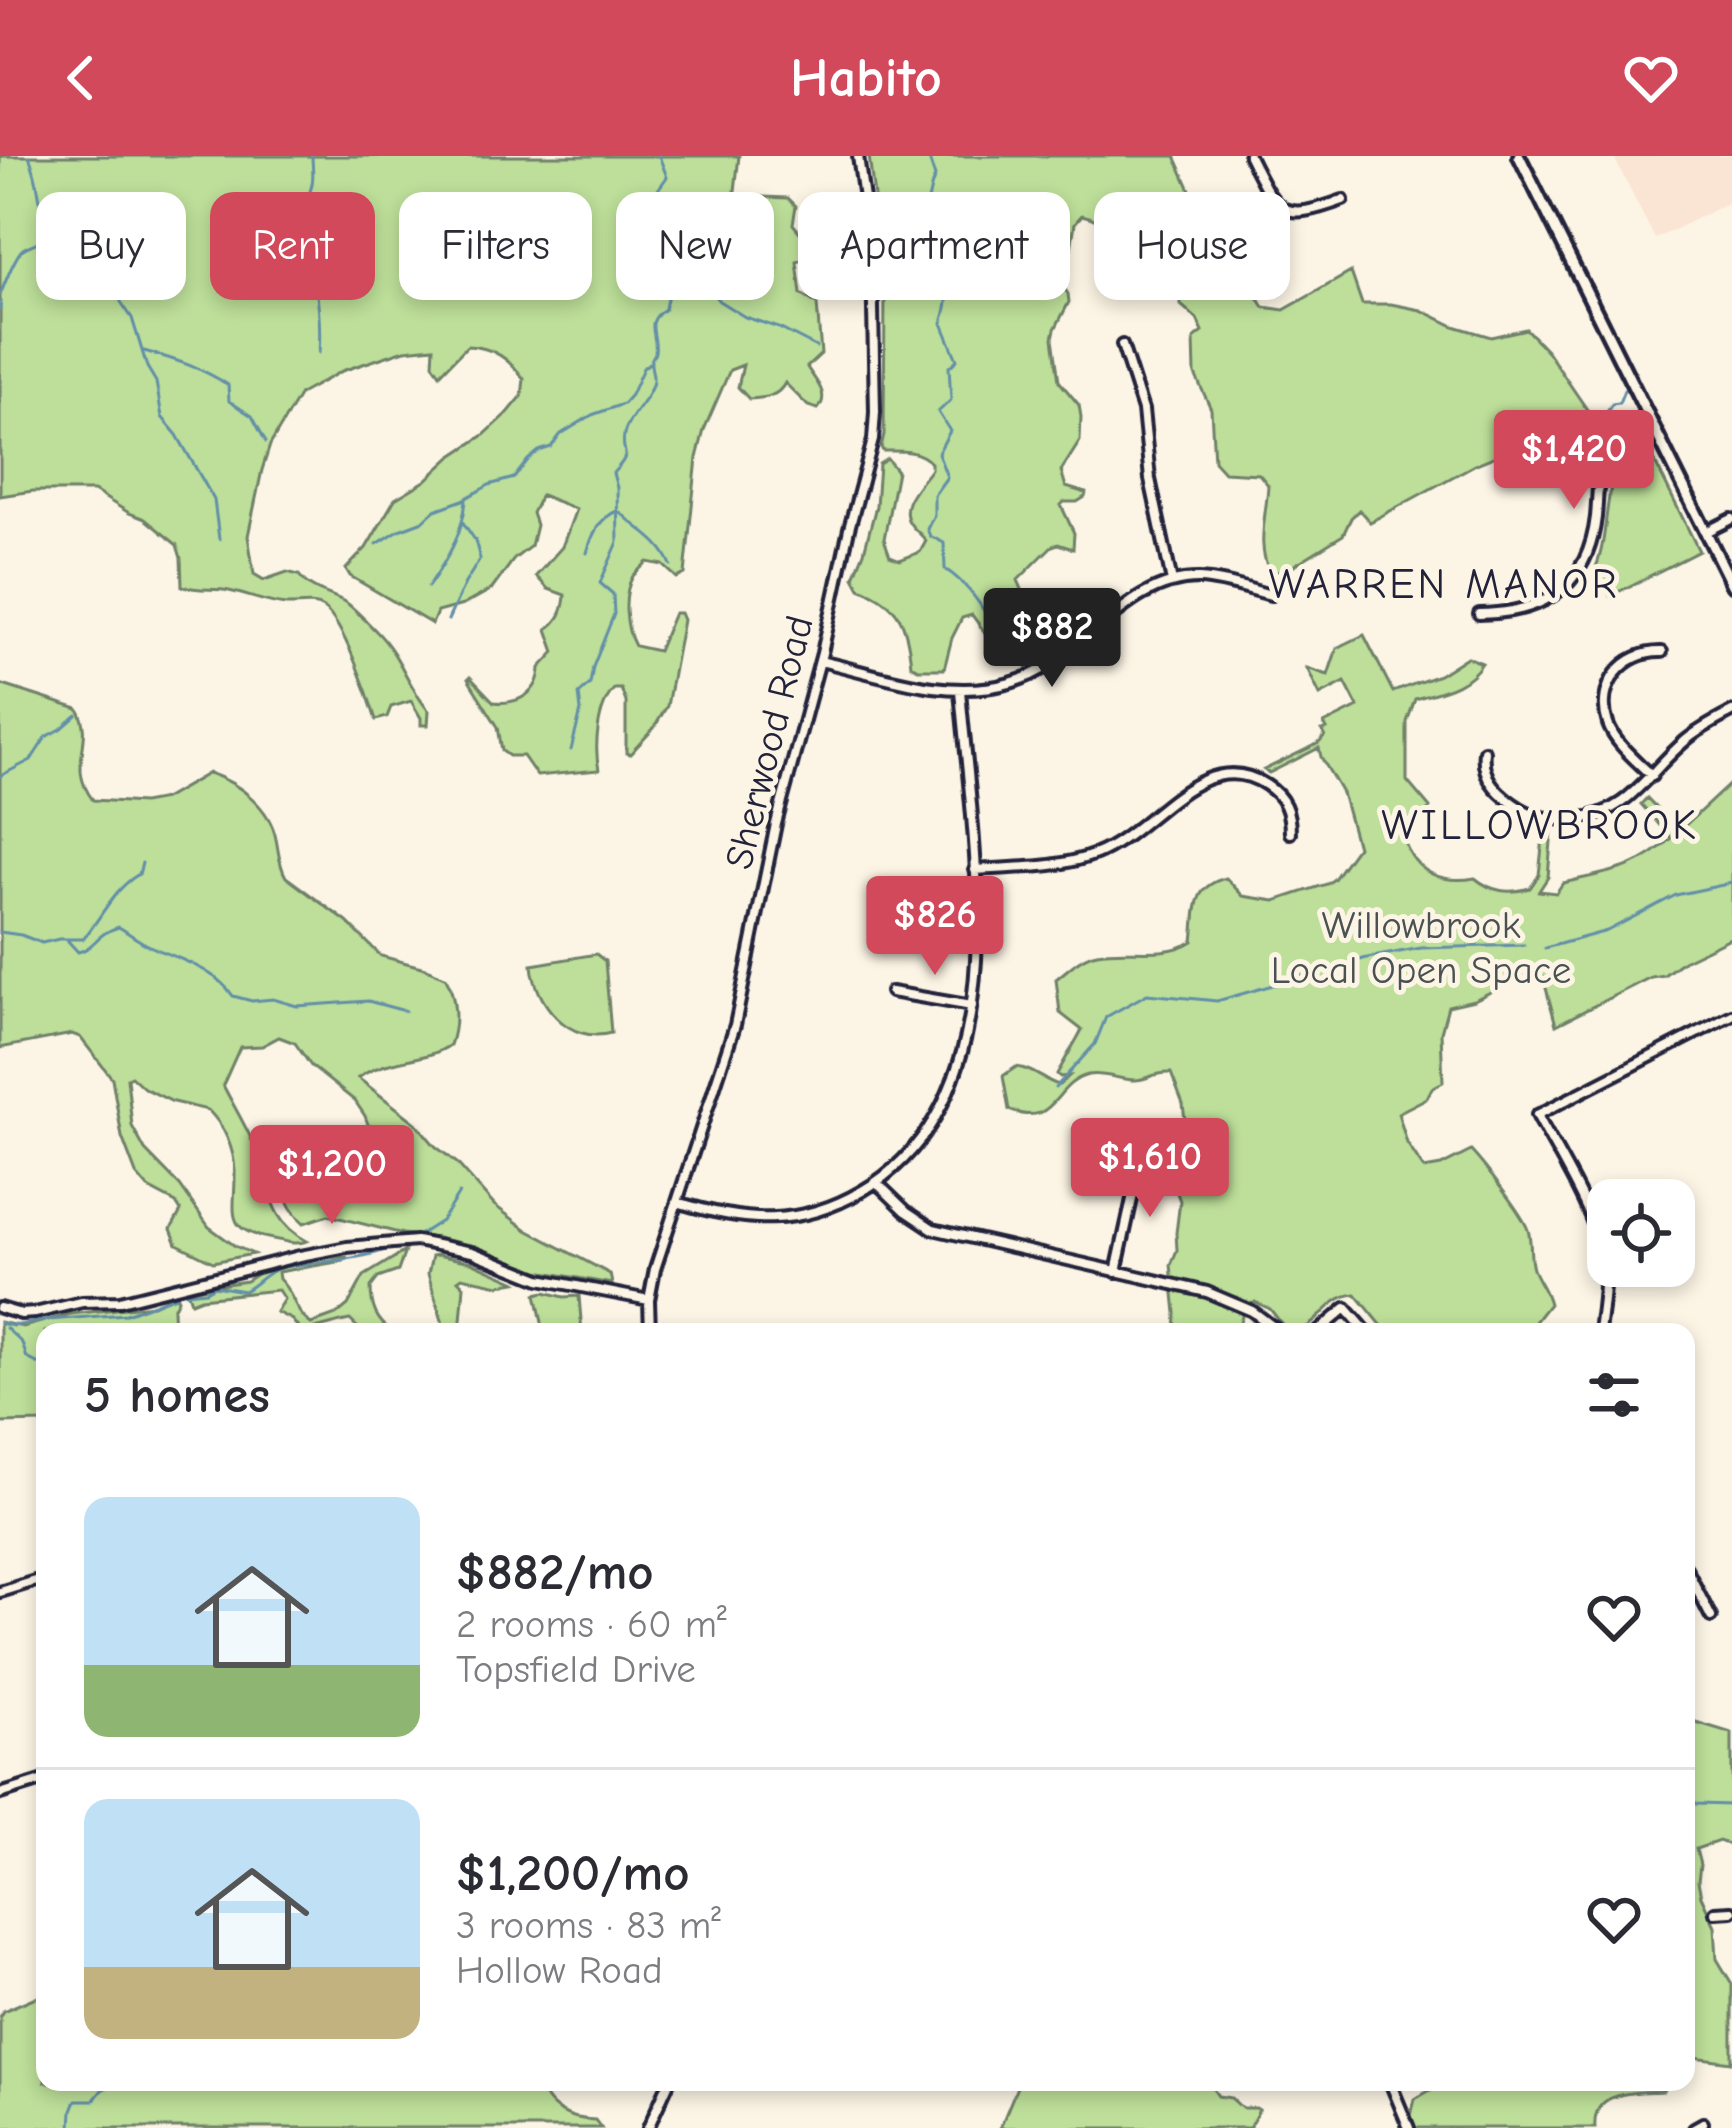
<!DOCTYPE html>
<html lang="en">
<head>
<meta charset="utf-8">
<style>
  body { margin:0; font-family:"Comic Neue",sans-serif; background:#f7f7f7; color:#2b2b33; height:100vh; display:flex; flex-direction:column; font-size:45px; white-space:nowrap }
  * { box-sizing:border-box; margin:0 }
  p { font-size:39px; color:#7c7c81 }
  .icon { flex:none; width:66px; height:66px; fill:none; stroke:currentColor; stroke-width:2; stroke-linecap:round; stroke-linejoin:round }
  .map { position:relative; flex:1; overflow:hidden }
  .drawer { position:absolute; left:36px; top:1167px; width:1659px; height:768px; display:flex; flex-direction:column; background:#fff; border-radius:24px; box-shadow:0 6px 18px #0003 }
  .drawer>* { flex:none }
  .guide { position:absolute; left:36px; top:36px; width:1662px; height:108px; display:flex; gap:24px }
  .controls { position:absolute; left:1587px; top:1023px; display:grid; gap:24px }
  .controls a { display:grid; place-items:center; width:108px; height:108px; border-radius:24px; background:#fff; box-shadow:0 6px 18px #0003; font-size:60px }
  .price { position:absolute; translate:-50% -102px; padding:0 27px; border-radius:12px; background:#d1495b; color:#fff; font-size:39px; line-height:78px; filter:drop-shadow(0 3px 6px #0008) }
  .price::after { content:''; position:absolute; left:50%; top:72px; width:36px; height:27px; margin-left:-18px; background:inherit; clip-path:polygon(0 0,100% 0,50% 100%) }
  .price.current { background:#222; color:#fff }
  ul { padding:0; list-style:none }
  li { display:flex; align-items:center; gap:36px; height:300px; padding:0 48px }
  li+li { border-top:3px solid #e1e1e2 }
  li span { display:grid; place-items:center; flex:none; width:336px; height:240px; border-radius:24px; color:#555 }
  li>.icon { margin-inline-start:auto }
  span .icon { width:144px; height:144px; fill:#fffc; stroke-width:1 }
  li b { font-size:51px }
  h2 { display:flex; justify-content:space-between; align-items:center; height:144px; padding:0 48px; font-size:51px }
  .tag { padding:0 42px; border-radius:24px; background:#fff; box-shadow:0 6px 18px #0003; font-size:42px; line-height:108px }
  .tag.current { background:#d1495b; color:#fff }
  header { display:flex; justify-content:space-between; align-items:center; height:156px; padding:0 48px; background:#d1495b; color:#fff; font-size:54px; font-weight:700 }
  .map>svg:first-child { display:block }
</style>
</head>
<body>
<header><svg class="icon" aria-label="back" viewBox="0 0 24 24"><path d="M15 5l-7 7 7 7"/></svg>Habito<svg class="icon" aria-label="heart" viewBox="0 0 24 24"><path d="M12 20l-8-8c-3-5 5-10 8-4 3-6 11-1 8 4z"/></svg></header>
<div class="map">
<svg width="1732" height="1972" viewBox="0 0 1732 1972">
  <rect width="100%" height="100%" fill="#fcf5e5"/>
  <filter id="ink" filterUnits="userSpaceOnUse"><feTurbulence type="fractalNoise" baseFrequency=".00833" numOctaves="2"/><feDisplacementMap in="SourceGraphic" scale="24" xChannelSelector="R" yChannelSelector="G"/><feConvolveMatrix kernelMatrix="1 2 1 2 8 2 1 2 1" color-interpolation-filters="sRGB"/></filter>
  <g filter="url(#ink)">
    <path fill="#fae4d3" d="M 1613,0 L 1732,0 L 1732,45 L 1655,83 Z"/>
    <path fill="#bddf99" stroke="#70806a" stroke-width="3" d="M 0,0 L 739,0 L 735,35 L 737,50 L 745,51 L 763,41 L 788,42 L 796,50 L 793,68 L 808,86 L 818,90 L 841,84 L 840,71 L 844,65 L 853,65 L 854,90 L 819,96 L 815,100 L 797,106 L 801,138 L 817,148 L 821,198 L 807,211 C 814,224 831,238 818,253 L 808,250 L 785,227 C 778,241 765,242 749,243 L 738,231 L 743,209 L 730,214 L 704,274 L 697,302 L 685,418 L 677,422 L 663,409 L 647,406 C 646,407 634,419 633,420 C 622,439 625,472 635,490 L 658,495 L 674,457 L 680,457 L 683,464 L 667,550 L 654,572 L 630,598 L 626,597 L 626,546 L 621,533 L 614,533 C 597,551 594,591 599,614 L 537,620 L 523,600 L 509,600 L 502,595 L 498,571 L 468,523 L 470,521 L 494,546 C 518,549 539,537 540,512 L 555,496 L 547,473 C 559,465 564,455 565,439 L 548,433 L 536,420 L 562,391 L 576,353 L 541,339 L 532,357 L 536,369 L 531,390 L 514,403 L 492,433 L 463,449 L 437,456 L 432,468 L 350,420 L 346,413 L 366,392 L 395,343 L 425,325 L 451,301 L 484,279 L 507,258 L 522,240 L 524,223 C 509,203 494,191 467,190 L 440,218 L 433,208 L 434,191 L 405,194 L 342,215 L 300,238 L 270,289 L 262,314 L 248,380 L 254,418 L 264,424 L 287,416 L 299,419 C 311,436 332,437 348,448 C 358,456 367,466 376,475 C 400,498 408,531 429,555 L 428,569 L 421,569 L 421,562 L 411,545 L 391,551 L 387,561 L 376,564 C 369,541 343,465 323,452 C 312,445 298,450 286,449 C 267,447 248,439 229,435 C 213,432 199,435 182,430 L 181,402 L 177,389 L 145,363 L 129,357 L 94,335 L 33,335 L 0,340 Z
      M 869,0 L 1175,0 L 1191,36 L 1264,151 L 1284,154 L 1351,116 L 1362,148 L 1391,148 L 1421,154 L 1454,170 L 1491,181 L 1526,173 L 1547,195 L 1590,258 L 1560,274 L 1476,308 L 1370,366 L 1359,354 L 1351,362 L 1343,379 L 1285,415 L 1271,417 C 1255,393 1267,356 1268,329 L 1259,318 L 1224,316 L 1214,305 L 1211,253 L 1195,218 L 1194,183 L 1203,176 L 1197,163 L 1181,149 L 1181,144 L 1196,132 L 1189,117 L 1185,115 L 1167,125 L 1157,125 C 1133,100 1118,67 1082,59 L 1075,67 L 1071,93 L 1061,109 L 1060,125 L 1068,138 L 1069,146 L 1055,173 L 1053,182 L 1059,225 L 1079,249 L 1081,261 L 1080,285 L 1061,315 L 1066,331 L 1086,337 L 1085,341 L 1077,346 L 1064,346 L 1061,349 L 1074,377 L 1073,393 L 1058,388 L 1052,390 L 1018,424 L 1031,454 L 1023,458 L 1007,438 L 1001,437 L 992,444 L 993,471 L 986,478 L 972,459 L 962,462 L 952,482 L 944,513 L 918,513 L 911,509 C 907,468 900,448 860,432 L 854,421 L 864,396 L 876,350 L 879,308 L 887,303 L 897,315 L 884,383 L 890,400 L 900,404 L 920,396 L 926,385 C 922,379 916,375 912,370 C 895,350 920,329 931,313 L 931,307 C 918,293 901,295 883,295 L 881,291 L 884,279 L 885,130 Z
      M 1639,284 L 1645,286 L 1699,395 L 1610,440 L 1596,411 C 1613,368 1598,316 1639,284 Z
      M 1364,479 L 1393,536 L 1439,519 L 1467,501 L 1482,507 C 1467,531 1441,535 1415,543 L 1407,566 L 1407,625 L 1430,652 L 1404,684 C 1415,717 1442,728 1475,722 C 1492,736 1509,738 1530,732 L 1539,719 L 1544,672 L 1552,674 L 1548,721 L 1539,735 L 1556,737 L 1563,727 C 1607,716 1637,715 1671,682 L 1641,648 L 1647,642 L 1679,675 L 1732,626 L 1732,781 L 1683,805 L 1664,819 L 1651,821 L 1556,869 L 1543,821 L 1536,816 L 1520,819 L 1517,823 L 1474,844 L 1448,850 L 1441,876 L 1443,926 L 1432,932 L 1427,942 L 1398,957 L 1407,987 L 1424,1013 L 1441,1010 L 1471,995 C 1483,1008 1523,1058 1528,1074 C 1532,1086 1529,1100 1533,1113 C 1538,1126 1546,1134 1549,1148 L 1527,1176 L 1387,1176 L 1356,1138 C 1324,1141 1321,1175 1288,1176 L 1270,1153 L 1255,1146 L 1243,1157 L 1237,1176 L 1175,1176 L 1176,1157 L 1171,1109 L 1177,1094 L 1176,1077 L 1180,1045 L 1174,1029 L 1187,980 L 1183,948 L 1171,917 C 1153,916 1148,924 1135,924 C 1120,924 1103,916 1088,919 C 1052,928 1057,973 1009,954 L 1003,920 L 1016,911 C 1034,913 1042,924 1059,929 L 1069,920 L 1060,921 L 1057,918 L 1082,874 L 1060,857 L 1056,823 C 1069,813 1081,800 1097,797 C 1129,791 1165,803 1193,785 C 1197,754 1191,731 1226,722 L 1243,740 L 1275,745 L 1327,728 L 1334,723 L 1357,691 L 1342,637 L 1321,601 L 1319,592 L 1269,617 L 1264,614 L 1319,587 L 1325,580 L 1322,575 L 1327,573 L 1324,568 L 1358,551 L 1345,526 L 1320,539 L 1307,512 L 1328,519 L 1337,492 Z
      M 0,528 L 78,553 C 97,585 65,608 93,644 L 143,647 L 164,643 L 209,617 C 239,627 270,651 276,683 C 279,697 279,709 286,721 L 347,766 L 381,800 L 425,812 L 446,822 C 456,842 458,867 450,889 C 427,906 387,901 358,922 L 416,967 L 435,990 L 457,1007 L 494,1049 L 527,1074 L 610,1118 L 612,1128 L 538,1115 L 475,1091 L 438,1082 L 403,1078 L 328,1059 L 304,1067 C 286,1051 273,1025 296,1007 L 304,1020 C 327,1025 361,1016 380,1001 L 365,960 L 355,945 L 311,910 L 295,887 L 279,881 L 262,890 L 240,891 L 223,929 C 233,949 245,968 254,989 C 271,1026 265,1064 307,1085 C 295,1089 290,1086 278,1084 C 221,1075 236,1059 235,1015 C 234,992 224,970 208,954 L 173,946 L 144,932 L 131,920 L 127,922 L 132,970 L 145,994 L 180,1030 L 209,1071 L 235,1090 L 253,1098 L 213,1106 L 177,1088 L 171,1073 L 181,1055 L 176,1047 L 148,1032 L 136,1018 L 122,981 L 112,922 L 80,881 L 72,878 L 0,892 Z
      M 596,798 L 605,805 L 611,877 C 569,889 535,847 532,809 Z
      M 405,1095 L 398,1115 L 378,1122 L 371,1131 C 371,1151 376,1165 393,1176 L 362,1176 L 350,1164 C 332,1167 318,1175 300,1174 L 292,1164 L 276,1156 L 284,1143 L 278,1134 L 201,1142 L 191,1146 L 187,1134 L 246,1125 L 257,1118 L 279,1111 L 318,1102 L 346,1101 L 344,1105 L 278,1116 L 279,1123 C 295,1138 293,1155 311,1168 L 336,1159 L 348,1149 L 364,1120 Z
      M 437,1099 L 471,1106 L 516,1126 L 499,1129 L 462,1121 L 458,1124 L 464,1130 L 460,1176 L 405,1176 L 444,1171 L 428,1118 L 432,1100 Z
      M 545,1136 L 564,1141 L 579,1140 L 582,1176 L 544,1176 L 536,1138 Z
      M 176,1138 L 178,1143 L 173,1153 L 174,1176 L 45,1176 L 45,1266 L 0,1267 L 0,1166 L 23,1171 L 71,1158 L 153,1149 Z
      M 1686,1563 L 1732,1577 L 1732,1690 L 1719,1685 L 1696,1693 L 1700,1709 L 1698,1725 L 1701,1740 L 1715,1770 L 1717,1803 L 1732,1828 L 1732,1906 L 1686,1900 Z
      M 45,1837 L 45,1926 L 256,1926 L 258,1929 L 268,1926 L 540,1926 C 545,1953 570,1964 595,1964 L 601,1972 L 0,1972 L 0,1860 L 3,1855 Z
      M 1019,1926 L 1203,1926 L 1211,1930 L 1218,1940 L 1231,1942 L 1242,1952 L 1256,1952 L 1259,1954 L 1249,1972 L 1000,1972 Z
      M 1444,1926 L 1667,1926 L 1663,1935 C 1635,1937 1592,1933 1595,1972 L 1412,1972 L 1411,1960 L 1415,1943 Z"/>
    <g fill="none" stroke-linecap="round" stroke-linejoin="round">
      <path stroke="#638fa8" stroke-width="3" d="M 312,0 C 312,10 314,19 312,28 C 310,38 306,45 306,56 C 309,105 323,146 319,197
        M 659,0 L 667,21 L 652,42 C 662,56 667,63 660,82 L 670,101
        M 928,0 L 935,21 C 929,32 930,44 924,56 C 939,77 938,68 929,93 C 947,126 954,128 942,167 L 957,204 L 949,211 L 951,244 L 938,256 L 950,275 L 938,297 L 947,321 L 934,339 L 934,359 L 927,373 L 930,380 L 944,387 L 945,413 C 965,426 979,445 990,465
        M 43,73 L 67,101 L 95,109 L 119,133 L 121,146 L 132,162 L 147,211 L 156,226 L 162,261 L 177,279 L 214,344 L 219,383
        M 939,105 L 944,97 L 982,91 L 996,94 L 1006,100 L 1014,111 L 1044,130 L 1056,134
        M 676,109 L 684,117 L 703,126 L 719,145 L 745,161 L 779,172 L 816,191
        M 0,139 C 5,128 14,100 23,93 C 29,89 36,88 41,84 C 45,63 37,20 29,0
        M 0,146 L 0,154
        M 144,195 C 173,203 203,212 228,229 L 229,245 L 252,260 L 266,286
        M 1600,260 L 1607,256 L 1612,248 L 1619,247 L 1624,234
        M 620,356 C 639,375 660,383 671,409
        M 377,388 L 399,374 L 423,365 L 435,354 L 463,344 L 489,329 L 514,322 L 528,304 L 539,295 L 551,291 L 561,278 L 592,259 L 623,248 L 631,239 L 643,212 L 649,207
        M 587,397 C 592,379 599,362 617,355
        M 428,431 C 447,404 463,377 466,344
        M 448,464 L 465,427 L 480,403 L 475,384 L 462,365
        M 571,594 L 581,555 L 579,538 L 590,528 L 593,511 L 614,458 L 613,438 L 600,427 L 618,386 L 617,332 L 613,317 C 636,293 618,299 625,275 C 631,257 650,243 653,225 C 654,218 650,211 651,205 C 651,202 655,199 655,196 C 658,178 643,167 665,153 C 667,137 676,118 672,104
        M 0,620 L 31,604 L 46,581 L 61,573 L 77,559
        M 0,776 L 21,779 L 42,787 L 59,783 L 83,783 C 103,760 112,734 139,718 L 142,707
        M 68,785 L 78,796 C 95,792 96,777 119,771 C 130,778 141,787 152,791 C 181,804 215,813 233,840 L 252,845 L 273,843 L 297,850 L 368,845 L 405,855
        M 1545,792 L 1607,775 L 1676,739 L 1732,727
        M 1055,932 L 1095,888 L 1106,861 L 1147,838 L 1217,845 L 1367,802 L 1421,792 L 1524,789
        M 416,1081 L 441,1065 L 459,1037
        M 186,1137 L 206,1135 L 214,1130 L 244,1135 C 258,1128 267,1114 284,1111 C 322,1105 360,1105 396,1090
        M 0,1167 L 13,1170 L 49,1164 L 126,1158 L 176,1140
        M 6,1172 L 22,1187 L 27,1202 L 45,1211
        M 1686,1642 L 1696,1648 L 1732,1649
        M 71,1972 L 72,1954 L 76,1944 L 94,1944 L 102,1934 L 118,1926"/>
      <defs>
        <path id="minor" d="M 1249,0 C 1278,57 1279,67 1343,44
          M 1122,189 L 1143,254 L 1150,323 L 1172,426
          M 1706,376 L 1732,363
          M 1479,458 C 1545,457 1588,430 1596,361 C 1598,340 1597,314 1606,295 C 1615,277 1631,268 1648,258
          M 820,505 C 881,519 947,545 1010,527 C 1081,508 1124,422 1199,423 C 1223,424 1248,433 1271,439
          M 1484,595 C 1481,620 1495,635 1514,648 C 1532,661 1553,665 1575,663 C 1628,659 1648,616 1685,585 C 1699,573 1715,565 1732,556
          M 1652,620 C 1637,605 1615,588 1608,568 C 1595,529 1624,495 1662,496
          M 975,714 C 1014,711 1058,713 1096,698 C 1150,678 1202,587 1266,629 C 1285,641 1290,656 1290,677
          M 891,836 L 972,850
          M 877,1027 L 906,1055 L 933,1073 L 1207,1136 L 1252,1155 L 1280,1176
          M 677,1046 C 745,1067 799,1072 862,1035 C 1023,942 972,686 960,534
          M 1116,1116 L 1134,1034 L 1127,1016
          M 0,1152 L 21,1158 L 35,1157 L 82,1146 L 120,1145 L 300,1100 L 347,1091 L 416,1085 L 472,1096 L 540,1123 L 649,1144
          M 650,1176 L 649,1144 L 655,1113 L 735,869 L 776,668 L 822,497 L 849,373 L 873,284 L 875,256 L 872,100 L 858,0
          M 1318,1176 L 1346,1152 L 1367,1176
          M 1599,1176 C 1602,1150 1607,1125 1602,1099 C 1595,1056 1558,999 1537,959 L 1732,859
          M 1686,1412 L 1711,1461
          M 0,1436 L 45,1422
          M 0,1638 L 45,1624
          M 1715,1756 L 1732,1755
          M 1390,1926 L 1409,1972
          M 648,1972 L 669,1926
          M 1694,1972 L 1703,1967"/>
        <path id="tertiary" d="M 1519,0 L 1732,429"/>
      </defs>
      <use href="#minor" stroke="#22223b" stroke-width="16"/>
      <use href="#tertiary" stroke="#22223b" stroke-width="18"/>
      <use href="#minor" stroke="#fcf5e5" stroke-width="8"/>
      <use href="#tertiary" stroke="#fcf5e5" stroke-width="9"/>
    </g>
  </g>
  <g text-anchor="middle" stroke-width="10" stroke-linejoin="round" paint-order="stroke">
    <g font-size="39" fill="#22223b" stroke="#fcf5e5">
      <text transform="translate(768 586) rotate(-76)" y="14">Sherwood Road</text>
    </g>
    <g font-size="39" fill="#495152" stroke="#fcf5e5">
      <text x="1421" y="782">Willowbrook<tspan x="1421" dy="45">Local Open Space</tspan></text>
    </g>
    <g font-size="42" letter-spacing="3" fill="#22223b" stroke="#fcf5e5">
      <text x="1444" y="442">WARREN MANOR</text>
      <text x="1540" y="683">WILLOWBROOK</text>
    </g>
  </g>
</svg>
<div class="controls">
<a><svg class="icon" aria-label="locate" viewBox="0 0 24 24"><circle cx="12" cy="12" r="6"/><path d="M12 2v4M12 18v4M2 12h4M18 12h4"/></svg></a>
</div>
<b class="price" style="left:1574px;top:356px">$1,420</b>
<b class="price current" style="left:1052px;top:534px">$882</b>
<b class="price" style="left:935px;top:822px">$826</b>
<b class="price" style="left:1150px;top:1064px">$1,610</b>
<b class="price" style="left:332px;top:1071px">$1,200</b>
<div class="guide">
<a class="tag">Buy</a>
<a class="tag current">Rent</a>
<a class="tag">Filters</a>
<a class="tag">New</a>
<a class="tag">Apartment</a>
<a class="tag">House</a>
</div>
<section class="drawer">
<h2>5 homes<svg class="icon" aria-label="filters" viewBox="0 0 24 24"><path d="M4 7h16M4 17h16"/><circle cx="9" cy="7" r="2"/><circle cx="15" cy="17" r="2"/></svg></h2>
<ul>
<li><span style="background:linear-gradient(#bfe0f5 70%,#8fb573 0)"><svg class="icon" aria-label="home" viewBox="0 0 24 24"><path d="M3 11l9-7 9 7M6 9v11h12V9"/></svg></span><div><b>$882/mo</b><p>2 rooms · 60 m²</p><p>Topsfield Drive</p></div><svg class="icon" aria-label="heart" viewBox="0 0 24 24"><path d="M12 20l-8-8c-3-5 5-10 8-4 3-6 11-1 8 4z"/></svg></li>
<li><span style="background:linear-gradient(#bfe0f5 70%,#c2b280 0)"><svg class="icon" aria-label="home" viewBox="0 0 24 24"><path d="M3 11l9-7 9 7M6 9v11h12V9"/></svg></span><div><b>$1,200/mo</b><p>3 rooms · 83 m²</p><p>Hollow Road</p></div><svg class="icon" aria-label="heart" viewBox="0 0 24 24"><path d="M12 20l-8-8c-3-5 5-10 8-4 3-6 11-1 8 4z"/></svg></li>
</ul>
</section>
</div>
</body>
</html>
